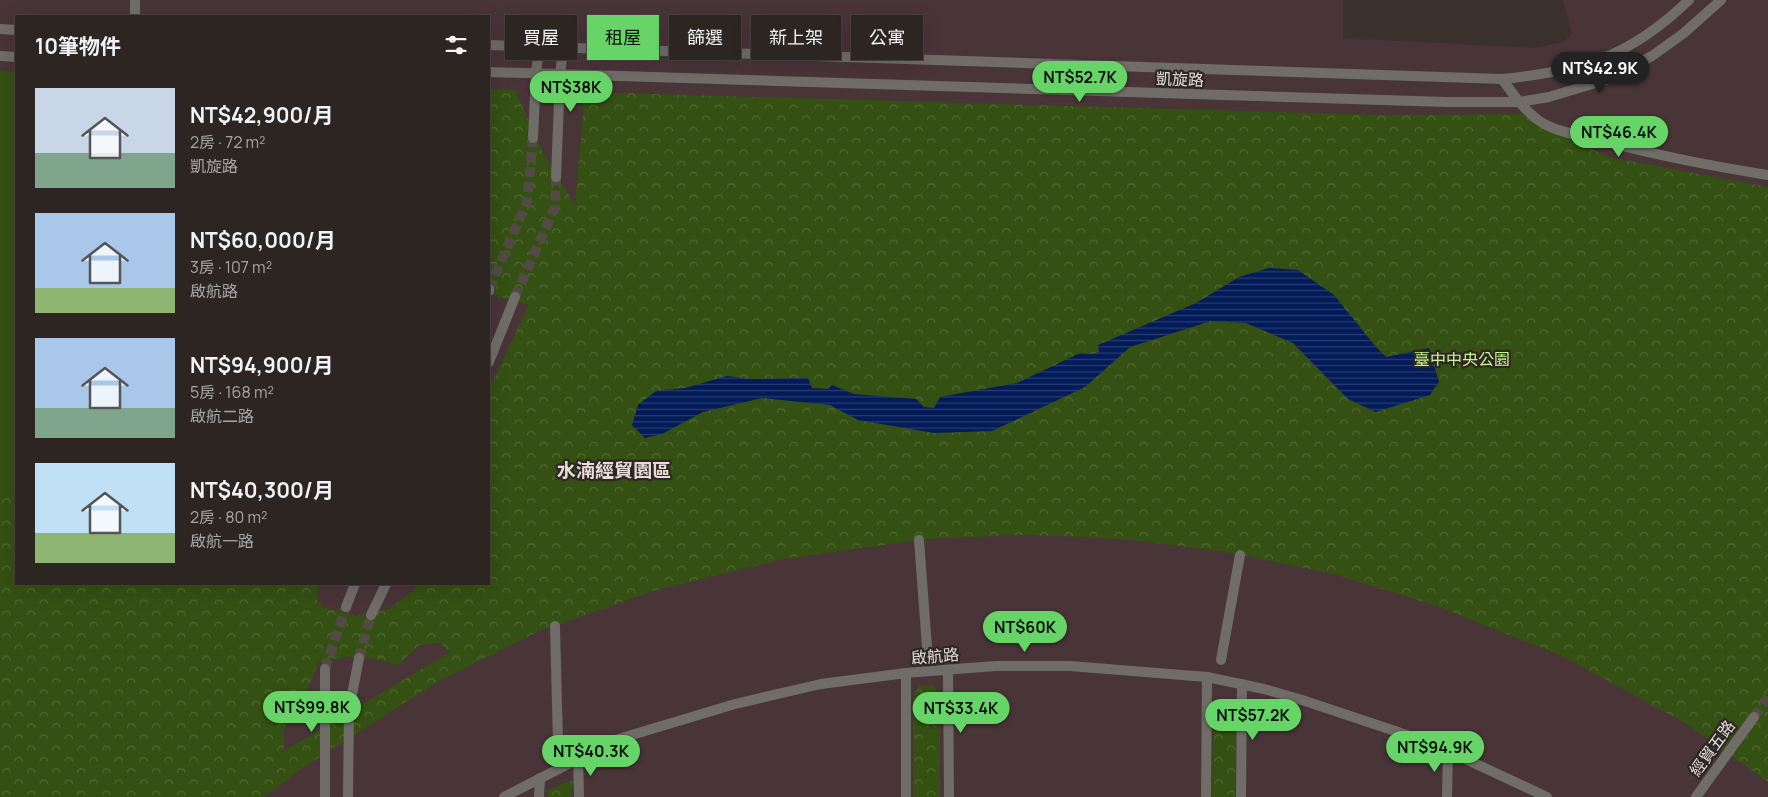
<!DOCTYPE html>
<html lang="zh-TW">
<head>
<meta charset="utf-8">
<style>
  body { margin:0; font-family:Manrope,"Noto Sans TC",sans-serif; background:#38312e; color:#f1f3f6; height:100vh; display:flex; flex-direction:column; font-size:19px; white-space:nowrap }
  * { box-sizing:border-box; margin:0 }
  p { font-size:16px; color:#a6a5a5 }
  .icon { flex:none; width:28px; height:28px; fill:none; stroke:currentColor; stroke-width:2; stroke-linecap:round; stroke-linejoin:round }
  .map { position:relative; flex:1; overflow:hidden }
  .details { position:absolute; left:15px; top:15px; width:475px; height:570px; display:flex; flex-direction:column; background:#2c2521; border-radius:0px; box-shadow:0 5px 20px #0002,0 0 0 1px #48423f }
  .details>* { flex:none }
  .hud { position:absolute; left:505px; top:15px; width:475px; height:45px; display:flex; gap:10px }
  .price { position:absolute; translate:-50% -42px; padding:0 11px; border-radius:18px; background:#66d466; color:#111; font-size:16px; line-height:32px; filter:drop-shadow(0 1px 2px #0008) }
  .price::after { content:''; position:absolute; left:50%; top:30px; width:15px; height:11px; margin-left:-8px; background:inherit; clip-path:polygon(0 0,100% 0,50% 100%) }
  .price.selected { background:#222; color:#fff }
  ul { padding:0; list-style:none }
  li { display:flex; align-items:center; gap:15px; height:125px; padding:0 20px }
  li span { display:grid; place-items:center; flex:none; width:140px; height:100px; border-radius:0px; color:#555 }
  li>.icon { margin-inline-start:auto }
  span .icon { width:60px; height:60px; fill:#fffc; stroke-width:1 }
  li b { font-size:21px }
  h2 { display:flex; justify-content:space-between; align-items:center; height:60px; padding:0 20px; font-size:21px }
  .pill { padding:0 18px; border-radius:0px; background:#2c2521; box-shadow:0 5px 20px #0002,0 0 0 1px #48423f; font-size:18px; line-height:45px }
  .pill.selected { background:#66d466; color:#111 }
  .map>svg:first-child { display:block }
</style>
</head>
<body>
<div class="map">
<svg width="1768" height="797" viewBox="0 0 1768 797">
  <defs>
    <pattern id="forest-crowns" width="20" height="18" patternUnits="userSpaceOnUse" patternTransform="scale(1.25)"><rect width="20" height="18" fill="#345012"/><path d="M2 6a3 3 0 1 1 6 0M12 15a3 3 0 1 1 6 0" fill="none" stroke="#516934"/></pattern>
    <pattern id="water-rules" width="6" height="5" patternUnits="userSpaceOnUse" patternTransform="scale(1.25)"><rect width="6" height="5" fill="#041b59"/><path d="M0 2.5h6" fill="none" stroke="#283c70"/></pattern>
  </defs>
  <rect width="100%" height="100%" fill="#3a312c"/>
  <path fill="#493438" fill-rule="evenodd" d="M 0,0 L 1343,0 L 1343,38 L 1535,48 L 1565,41 L 1572,33 L 1563,0 L 1768,0 L 1768,797 L 0,797 ZM 16,16 L 489,16 L 489,584 L 16,584 Z"/>
  <path fill="url(#forest-crowns)" fill-rule="evenodd" d="M 489,89 L 515,90 L 543,153 L 575,205 L 585,92 L 1386,115 L 1523,114 L 1536,122 L 1608,157 L 1768,187 L 1768,782 L 1687,724 L 1562,656 L 1434,605 L 1334,574 L 1226,552 L 1132,540 L 1062,536 L 1018,535 L 928,539 L 783,559 L 653,591 L 555,626 L 539,631 L 437,682 L 301,769 L 264,797 L 0,797 L 0,496 L 16,486 L 16,584 L 319,584 L 317,590 L 317,600 L 323,607 L 356,616 L 389,609 L 414,590 L 417,584 L 489,584 L 489,389 L 529,305 L 489,294 ZM 440,643 L 450,652 L 284,751 L 284,728 L 298,716 L 318,663 L 345,657 L 376,659 L 398,665 L 419,645 Z
    M 933,685 L 940,697 L 940,797 L 913,797 L 913,697 L 919,686 Z
    M 1218,712 L 1231,712 L 1236,719 L 1235,797 L 1212,797 L 1213,719 Z
    M 573,780 L 572,797 L 548,797 L 548,790 Z"/>
  <path fill="#345012" d="M 0,71 L 16,72 L 16,486 L 0,496 Z"/>
  <path fill="url(#water-rules)" d="M 1269,268 L 1298,270 L 1334,295 L 1376,347 L 1386,357 L 1429,348 L 1439,382 L 1430,395 L 1376,412 L 1348,399 L 1293,343 L 1246,323 L 1211,321 L 1130,347 L 1085,387 L 992,431 L 934,433 L 858,420 L 830,405 L 762,398 L 703,412 L 662,434 L 645,438 L 632,425 L 638,405 L 656,391 L 685,388 L 727,376 L 750,379 L 808,378 L 812,388 L 827,389 L 832,385 L 854,394 L 916,399 L 924,407 L 934,408 L 940,397 L 1017,383 L 1080,353 L 1092,354 L 1099,352 L 1098,345 L 1196,303 L 1239,277 Z"/>
  <g fill="none" stroke-linecap="round" stroke-linejoin="round">
    <path stroke="#534a46" stroke-width="10" stroke-dasharray="10 5" stroke-linecap="butt" d="M 489,289 L 527,202 L 533,138
      M 515,297 L 555,207 L 556,177
      M 359,658 L 371,615
      M 325,669 L 346,607
      M 1754,717 L 1768,697"/>
    <path stroke="#706d69" stroke-width="10" d="M 919,540 L 927,647
      M 555,626 L 558,743
      M 1221,660 L 1240,555"/>
    <path stroke="#706d69" stroke-width="10" d="M 135,16 L 135,0
      M 1502,79 C 1513,94 1523,109 1538,120 C 1554,132 1580,135 1599,140 C 1655,155 1711,166 1768,175
      M 578,758 L 579,797
      M 539,797 L 540,778
      M 1206,797 L 1207,677
      M 1241,797 L 1242,684
      M 1447,797 L 1448,749"/>
    <path stroke="#706d69" stroke-width="10" d="M 0,29 L 16,30
      M 489,45 L 1502,79 C 1583,71 1630,57 1689,0
      M 0,56 L 16,57
      M 489,72 L 1447,102 L 1519,102 L 1549,97 L 1612,78 L 1652,56 L 1684,33 L 1721,0
      M 533,138 L 536,73 L 539,47
      M 556,177 L 560,76 L 563,47
      M 489,291 L 489,289
      M 489,362 L 515,297
      M 346,607 L 355,584
      M 371,615 L 386,584
      M 325,669 L 325,797
      M 948,671 L 949,797
      M 906,673 L 906,797
      M 348,797 L 349,710 L 359,658
      M 504,797 L 615,740 L 735,704 L 821,684 L 906,673 L 969,668 L 996,666 L 1070,666 L 1207,677 L 1264,689 L 1302,700 L 1431,743 L 1547,797
      M 1696,797 L 1754,717"/>
  </g>
  <g text-anchor="middle" stroke-width="4.5" stroke-linejoin="round" paint-order="stroke">
    <g font-size="16" fill="#e1dbd8" stroke="#2f2723">
      <text transform="translate(1180 79) rotate(2)" y="6">凱旋路</text>
      <text transform="translate(935 656) rotate(-5)" y="6">啟航路</text>
      <text transform="translate(1712 748) rotate(-54)" y="6">經貿五路</text>
    </g>
    <g font-size="16" fill="#c2f88f" stroke="#2f2723">
      <text x="1462" y="365">臺中中央公園</text>
    </g>
    <g font-size="19" font-weight="bold" fill="#e8dcd6" stroke="#2f2723">
      <text x="614" y="477">水湳經貿園區</text>
    </g>
  </g>
</svg>
<b class="price selected" style="left:1600px;top:94px">NT$42.9K</b>
<b class="price" style="left:1080px;top:103px">NT$52.7K</b>
<b class="price" style="left:571px;top:113px">NT$38K</b>
<b class="price" style="left:1619px;top:158px">NT$46.4K</b>
<b class="price" style="left:1025px;top:653px">NT$60K</b>
<b class="price" style="left:312px;top:733px">NT$99.8K</b>
<b class="price" style="left:961px;top:734px">NT$33.4K</b>
<b class="price" style="left:1253px;top:741px">NT$57.2K</b>
<b class="price" style="left:1435px;top:773px">NT$94.9K</b>
<b class="price" style="left:591px;top:777px">NT$40.3K</b>
<div class="hud">
<a class="pill">買屋</a>
<a class="pill selected">租屋</a>
<a class="pill">篩選</a>
<a class="pill">新上架</a>
<a class="pill">公寓</a>
</div>
<section class="details">
<h2>10筆物件<svg class="icon" aria-label="filters" viewBox="0 0 24 24"><path d="M4 7h16M4 17h16"/><circle cx="9" cy="7" r="2"/><circle cx="15" cy="17" r="2"/></svg></h2>
<ul>
<li><span style="background:linear-gradient(#c9d6e8 65%,#7fa58c 0)"><svg class="icon" aria-label="home" viewBox="0 0 24 24"><path d="M3 11l9-7 9 7M6 9v11h12V9"/></svg></span><div><b>NT$42,900/月</b><p>2房 · 72 m²</p><p>凱旋路</p></div></li>
<li><span style="background:linear-gradient(#a9c7e8 75%,#8fb573 0)"><svg class="icon" aria-label="home" viewBox="0 0 24 24"><path d="M3 11l9-7 9 7M6 9v11h12V9"/></svg></span><div><b>NT$60,000/月</b><p>3房 · 107 m²</p><p>啟航路</p></div></li>
<li><span style="background:linear-gradient(#a9c7e8 70%,#7fa58c 0)"><svg class="icon" aria-label="home" viewBox="0 0 24 24"><path d="M3 11l9-7 9 7M6 9v11h12V9"/></svg></span><div><b>NT$94,900/月</b><p>5房 · 168 m²</p><p>啟航二路</p></div></li>
<li><span style="background:linear-gradient(#bfe0f5 70%,#8fb573 0)"><svg class="icon" aria-label="home" viewBox="0 0 24 24"><path d="M3 11l9-7 9 7M6 9v11h12V9"/></svg></span><div><b>NT$40,300/月</b><p>2房 · 80 m²</p><p>啟航一路</p></div></li>
</ul>
</section>
</div>
</body>
</html>
